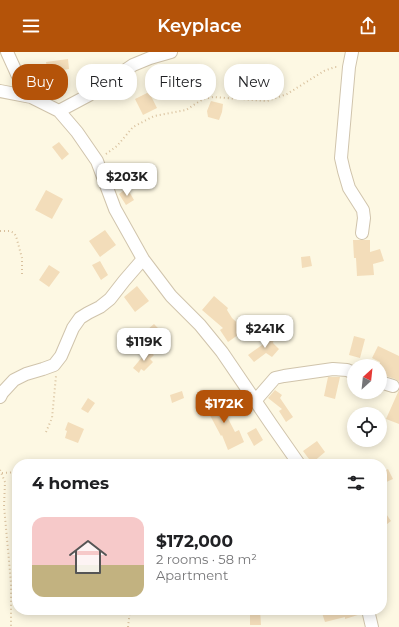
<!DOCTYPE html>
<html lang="en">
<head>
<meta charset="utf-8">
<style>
  body { margin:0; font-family:Montserrat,sans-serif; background:#f6f6f6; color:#202124; height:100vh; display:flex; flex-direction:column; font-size:15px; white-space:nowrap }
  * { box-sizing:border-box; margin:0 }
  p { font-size:13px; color:#757577 }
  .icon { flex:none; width:22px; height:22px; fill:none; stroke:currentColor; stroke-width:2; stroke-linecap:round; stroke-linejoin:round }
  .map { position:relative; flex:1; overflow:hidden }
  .panel { position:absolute; left:12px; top:407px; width:375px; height:156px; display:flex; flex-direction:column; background:#fff; border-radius:16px; box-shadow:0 2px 10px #0003 }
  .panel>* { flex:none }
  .top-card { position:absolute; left:12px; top:12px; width:375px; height:36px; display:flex; gap:8px }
  .needle { width:26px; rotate:27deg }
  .tools { position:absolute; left:347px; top:307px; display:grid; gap:8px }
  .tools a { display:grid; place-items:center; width:40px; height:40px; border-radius:50%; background:#fff; box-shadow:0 2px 10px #0003; font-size:20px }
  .price { position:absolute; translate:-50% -34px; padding:0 9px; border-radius:8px; background:#fff; color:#222; font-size:13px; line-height:26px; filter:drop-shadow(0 1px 2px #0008) }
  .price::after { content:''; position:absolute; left:50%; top:24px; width:12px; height:9px; margin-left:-6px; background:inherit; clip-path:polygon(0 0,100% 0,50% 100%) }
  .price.on { background:#b45309; color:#fff }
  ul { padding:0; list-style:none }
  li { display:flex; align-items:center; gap:12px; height:100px; padding:0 20px }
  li+li { border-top:1px solid #e0e0e0 }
  li span { display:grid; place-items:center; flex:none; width:112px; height:80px; border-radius:12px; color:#555 }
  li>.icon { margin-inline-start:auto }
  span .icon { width:48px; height:48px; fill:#fffc; stroke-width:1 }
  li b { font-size:17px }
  h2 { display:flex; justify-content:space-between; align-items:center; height:48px; padding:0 20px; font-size:17px }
  .tag { padding:0 14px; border-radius:16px; background:#fff; box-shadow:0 2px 10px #0003; font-size:14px; line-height:36px }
  .tag.on { background:#b45309; color:#fff }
  header { display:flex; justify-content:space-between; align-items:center; height:52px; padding:0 20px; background:#b45309; color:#fff; font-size:18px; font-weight:600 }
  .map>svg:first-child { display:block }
</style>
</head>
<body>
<header><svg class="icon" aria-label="menu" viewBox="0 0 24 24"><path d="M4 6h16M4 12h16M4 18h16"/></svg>Keyplace<svg class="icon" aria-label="share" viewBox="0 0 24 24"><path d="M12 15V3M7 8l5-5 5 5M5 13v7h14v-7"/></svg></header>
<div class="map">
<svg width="399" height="575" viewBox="0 0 399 575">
  <rect width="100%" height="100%" fill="#fdf8e3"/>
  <path fill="#f3ddba" d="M 68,7 L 69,17 L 63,18 L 63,24 L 49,26 L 46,10 Z
    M 149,40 L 157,56 L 143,63 L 135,47 Z
    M 211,49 L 223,52 L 222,60 L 219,68 L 208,65 L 207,59 Z
    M 59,90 L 69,102 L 62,108 L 52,95 Z
    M 127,136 L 134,148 L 126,153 L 119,142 Z
    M 46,138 L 63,147 L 52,167 L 35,158 Z
    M 105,178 L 116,193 L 100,205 L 89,189 Z
    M 353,188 L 370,188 L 370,200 L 380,197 L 384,209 L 373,212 L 374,223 L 357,224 L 356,206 L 354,206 Z
    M 310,204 L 312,214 L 302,216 L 301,205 Z
    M 100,209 L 108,223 L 101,228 L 92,213 Z
    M 49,213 L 60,220 L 49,235 L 39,228 Z
    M 137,234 L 149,249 L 135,260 L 124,245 Z
    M 214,244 L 228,256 L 227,258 L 232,266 L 245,278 L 228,290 L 220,278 L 223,276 L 202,258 Z
    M 154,272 L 164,282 L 157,288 L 147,278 Z
    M 276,277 L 273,291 L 279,297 L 272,305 L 266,301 L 254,310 L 248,303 L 262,293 Z
    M 354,284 L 365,287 L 360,306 L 349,303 Z
    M 378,294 L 399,304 L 399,330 L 395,327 L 380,322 L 380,310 L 372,306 Z
    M 148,298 L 154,303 L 150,307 L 153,310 L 144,319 L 141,317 L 139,321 L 133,316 Z
    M 328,325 L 340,325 L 335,347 L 324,344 Z
    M 275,338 L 282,343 L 280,346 L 293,365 L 286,370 L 279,359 L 282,357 L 268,346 Z
    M 399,338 L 399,372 L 386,367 Z
    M 182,339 L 184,346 L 172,351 L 170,343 Z
    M 217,345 L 235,380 L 239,378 L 244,390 L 228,398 L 222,383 L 221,384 L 204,352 Z
    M 88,346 L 95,351 L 88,361 L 81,357 Z
    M 68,370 L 84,377 L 78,391 L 65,386 L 67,379 L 65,378 Z
    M 256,376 L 263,388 L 254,394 L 247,381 Z
    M 317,389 L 325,400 L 312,411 L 303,399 Z
    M 388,417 L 393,427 L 382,432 L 382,420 Z
    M 382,456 L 391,469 L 382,476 Z
    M 250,558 L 260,558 L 261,573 L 250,573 Z
    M 321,558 L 361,558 L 361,562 L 345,567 L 345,565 L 325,570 Z"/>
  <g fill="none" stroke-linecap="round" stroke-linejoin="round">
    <defs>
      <path id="minor" d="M 7,0 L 17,22 L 31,45
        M 352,0 L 349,15 L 341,106 L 344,119 L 349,136 L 363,158 L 364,166 L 362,181
        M 0,39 L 31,45 L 59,59 L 77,80 L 97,109 L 115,157 L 143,207 L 171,244 L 200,273 L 222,300 L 271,372 L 299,412
        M 59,59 L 89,43 L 133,13 L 150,6 L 171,0
        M 380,330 L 393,334
        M 0,345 L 2,341 L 14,328 L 26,322 L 43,317 L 54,313 L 61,304 L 73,276 L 80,266 L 88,261 L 100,255 L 110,247 L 124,229 L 143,207
        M 255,349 L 275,326 L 284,324 L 333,317 L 347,318 L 354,321
        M 368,558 L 372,575"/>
    </defs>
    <use href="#minor" stroke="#d0c4ac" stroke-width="14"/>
    <path stroke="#d8c09d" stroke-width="2" stroke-dasharray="1 3" stroke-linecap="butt" d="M 106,102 L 117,94 L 133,75 L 154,64 L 186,58 L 203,47 L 213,45 L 267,49 L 287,42 L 324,19 L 335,15 L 338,15
      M 0,179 L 10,179 L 14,181 L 16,184 L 22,206 L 22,222
      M 46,380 L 52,366 L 56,324
      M 0,418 L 5,430 L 4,454 L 11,531 L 11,575
      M 2,421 L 17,420
      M 128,575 L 130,558"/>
    <use href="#minor" stroke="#fff" stroke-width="12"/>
  </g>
</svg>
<div class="tools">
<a><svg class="needle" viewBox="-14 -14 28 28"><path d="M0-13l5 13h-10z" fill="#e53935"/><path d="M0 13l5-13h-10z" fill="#757577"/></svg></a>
<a><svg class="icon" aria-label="locate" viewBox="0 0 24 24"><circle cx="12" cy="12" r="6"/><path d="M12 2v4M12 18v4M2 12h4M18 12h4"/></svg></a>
</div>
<b class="price" style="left:127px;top:145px">$203K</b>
<b class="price" style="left:265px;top:297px">$241K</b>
<b class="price" style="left:144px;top:310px">$119K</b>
<b class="price on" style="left:224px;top:372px">$172K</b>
<div class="top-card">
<a class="tag on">Buy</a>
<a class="tag">Rent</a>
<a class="tag">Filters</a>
<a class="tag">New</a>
</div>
<section class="panel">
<h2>4 homes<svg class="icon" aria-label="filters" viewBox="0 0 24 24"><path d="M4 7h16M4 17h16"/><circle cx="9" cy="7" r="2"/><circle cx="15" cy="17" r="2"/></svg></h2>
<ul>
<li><span style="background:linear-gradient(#f6c9c9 60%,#c2b280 0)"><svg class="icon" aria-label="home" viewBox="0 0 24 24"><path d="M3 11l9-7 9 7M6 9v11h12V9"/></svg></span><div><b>$172,000</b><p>2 rooms · 58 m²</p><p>Apartment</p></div></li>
</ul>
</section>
</div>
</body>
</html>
